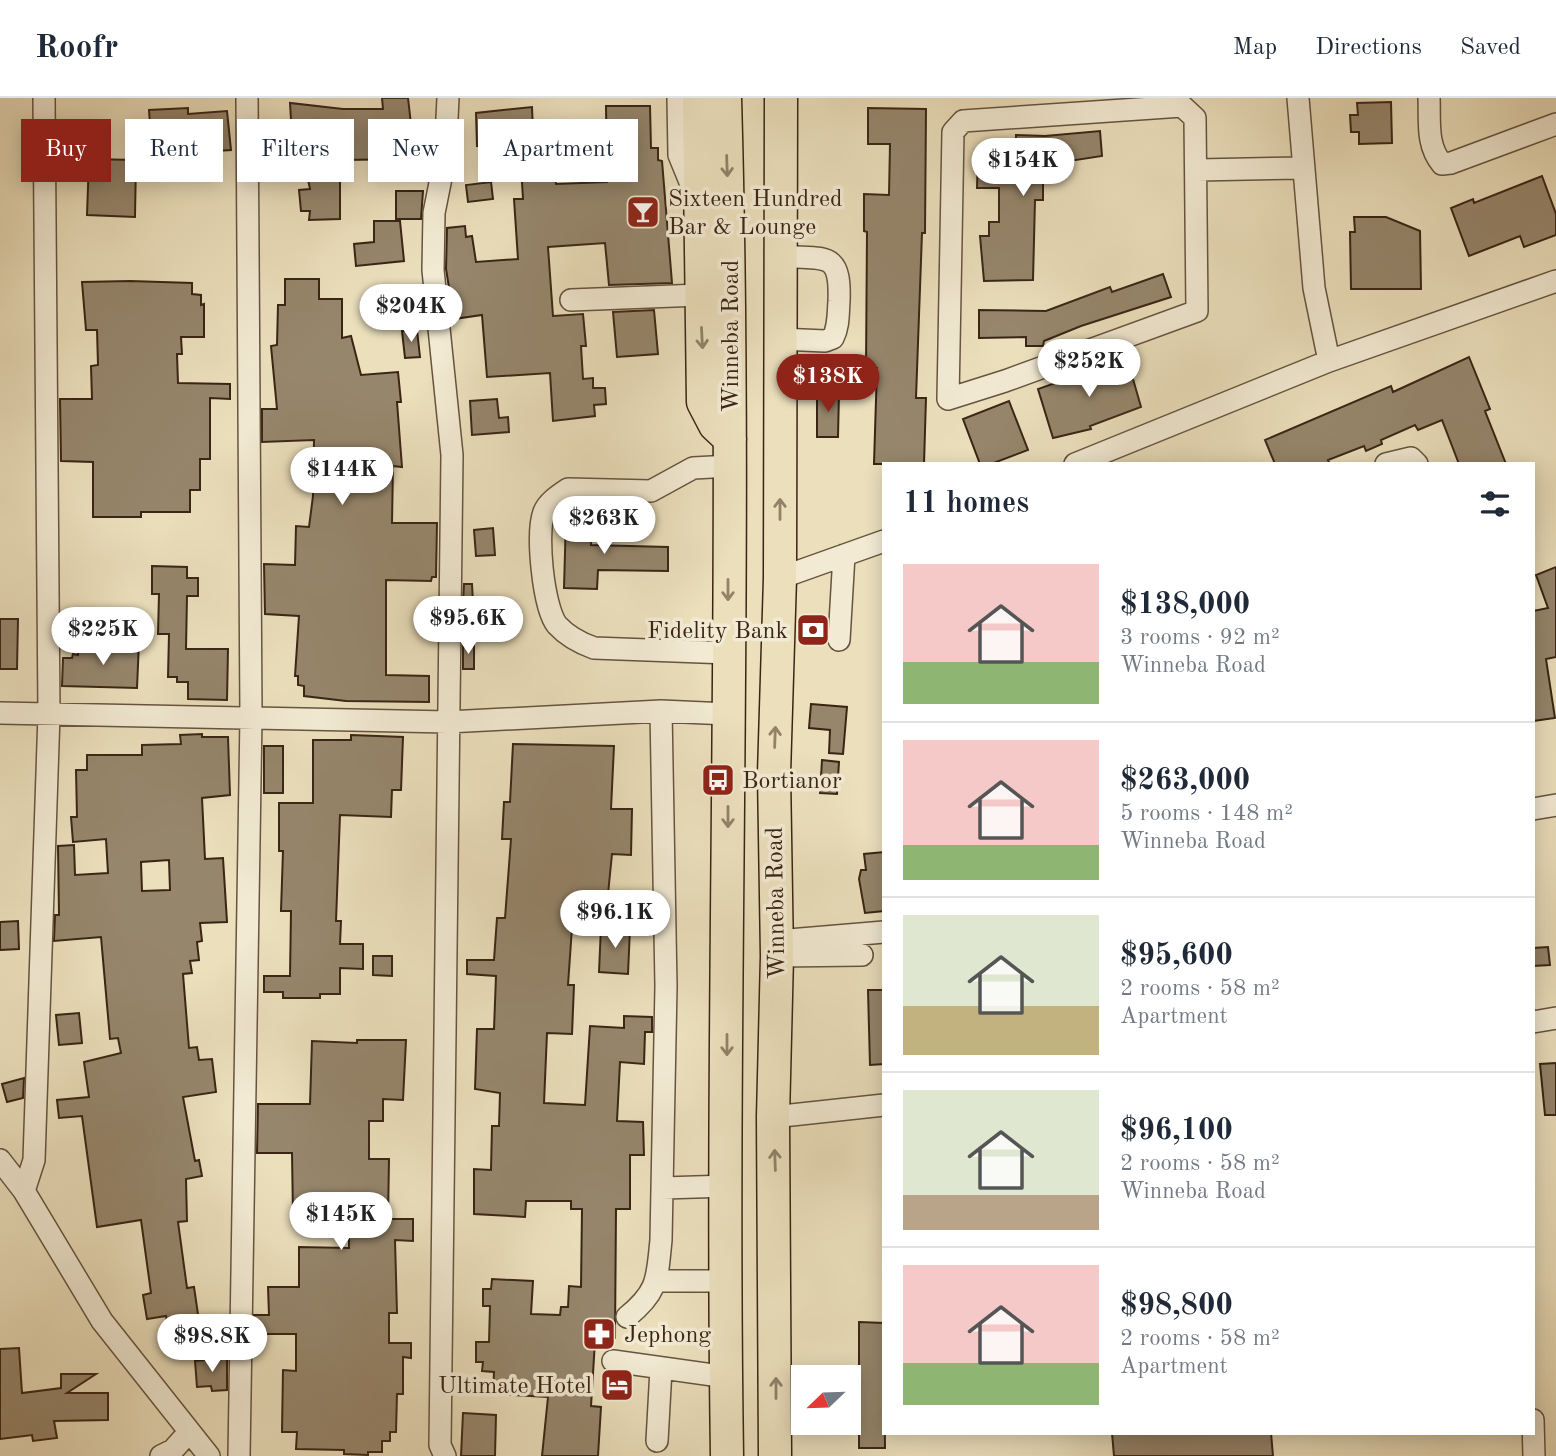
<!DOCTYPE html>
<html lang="en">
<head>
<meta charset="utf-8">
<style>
  body { margin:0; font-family:"Old Standard TT",serif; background:#f2f2f3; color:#1f2937; height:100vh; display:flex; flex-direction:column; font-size:26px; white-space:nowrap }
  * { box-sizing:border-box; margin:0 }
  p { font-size:23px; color:#747a83 }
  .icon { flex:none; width:38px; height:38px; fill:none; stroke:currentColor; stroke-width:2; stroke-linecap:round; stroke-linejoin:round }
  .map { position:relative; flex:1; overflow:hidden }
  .details { position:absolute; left:882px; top:364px; width:653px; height:973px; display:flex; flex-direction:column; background:#fff; border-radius:0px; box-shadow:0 4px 18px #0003 }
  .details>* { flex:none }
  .top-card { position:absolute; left:21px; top:21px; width:665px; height:63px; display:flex; gap:14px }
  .needle { width:46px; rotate:247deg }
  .buttons { position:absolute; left:791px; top:1267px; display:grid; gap:14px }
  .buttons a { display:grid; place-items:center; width:70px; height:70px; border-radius:0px; background:#fff; box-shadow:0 4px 18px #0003; font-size:35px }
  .price { position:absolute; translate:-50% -60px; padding:0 16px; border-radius:24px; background:#fff; color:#222; font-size:23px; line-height:46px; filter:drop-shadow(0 2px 4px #0008) }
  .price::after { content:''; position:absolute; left:50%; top:42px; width:21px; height:16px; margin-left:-10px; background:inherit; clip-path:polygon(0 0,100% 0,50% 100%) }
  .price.on { background:#8f2418; color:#fff }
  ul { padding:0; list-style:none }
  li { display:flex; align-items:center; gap:21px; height:175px; padding:0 21px }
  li+li { border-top:2px solid #e0e1e3 }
  li span { display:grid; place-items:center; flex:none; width:196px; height:140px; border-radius:0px; color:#555 }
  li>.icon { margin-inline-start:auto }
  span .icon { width:84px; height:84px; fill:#fffc; stroke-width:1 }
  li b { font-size:30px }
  h2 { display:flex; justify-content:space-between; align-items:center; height:84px; padding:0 21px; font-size:30px }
  .pill { padding:0 24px; border-radius:0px; background:#fff; box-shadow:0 4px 18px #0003; font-size:24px; line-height:63px }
  .pill.on { background:#8f2418; color:#fff }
  header { display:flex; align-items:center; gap:42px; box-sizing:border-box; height:98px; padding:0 35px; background:#fff; border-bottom:2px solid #e0e1e3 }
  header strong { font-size:33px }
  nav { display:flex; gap:38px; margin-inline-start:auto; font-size:24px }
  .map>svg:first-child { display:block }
</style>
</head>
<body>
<header>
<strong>Roofr</strong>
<nav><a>Map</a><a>Directions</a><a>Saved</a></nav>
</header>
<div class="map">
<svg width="1556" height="1358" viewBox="0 0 1556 1358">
  <rect width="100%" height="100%" fill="#ebdfbc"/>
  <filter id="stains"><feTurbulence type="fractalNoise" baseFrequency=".00286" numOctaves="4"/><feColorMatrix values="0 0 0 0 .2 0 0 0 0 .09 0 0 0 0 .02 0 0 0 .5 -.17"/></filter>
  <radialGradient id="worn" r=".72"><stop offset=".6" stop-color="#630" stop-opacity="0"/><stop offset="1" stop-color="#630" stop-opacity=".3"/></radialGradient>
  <path fill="#96866c" stroke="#3a2515" stroke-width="2" fill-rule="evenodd" d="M 382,0 L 408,0 L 415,61 L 340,62 L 340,121 L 309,122 L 310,113 L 301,113 L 299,92 L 310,91 L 299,37 L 292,38 L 290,5 L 343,11 L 383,11 Z
    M 1391,4 L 1392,45 L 1359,46 L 1359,34 L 1351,34 L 1350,17 L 1358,17 L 1357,5 Z
    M 606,8 L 650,8 L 651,50 L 658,50 L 658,62 L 662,63 L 672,185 L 609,187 L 605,145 L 548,149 L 553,218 L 583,216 L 586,248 L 581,248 L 583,281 L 593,280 L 593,290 L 605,290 L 606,306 L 594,307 L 595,318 L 553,323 L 550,275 L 487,279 L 482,217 L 454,221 L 446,171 L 447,130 L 465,128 L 466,139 L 472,138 L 476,164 L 518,161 L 514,101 L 523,101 L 520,51 L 477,48 L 476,15 L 532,9 L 534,58 L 553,56 L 556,86 L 607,84 Z
    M 188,10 L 188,16 L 227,13 L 231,52 L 152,57 L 149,12 Z
    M 868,10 L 926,11 L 925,135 L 922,135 L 916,300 L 926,300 L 924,366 L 874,366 L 877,270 L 866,270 L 867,134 L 864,133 L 864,96 L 889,97 L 890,46 L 868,46 Z
    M 1100,33 L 1102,58 L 1043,67 L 1043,102 L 1035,102 L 1033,182 L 984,183 L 980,138 L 989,138 L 989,124 L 999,124 L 999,90 L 977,90 L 978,55 L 1016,54 L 1016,37 L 1045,38 Z
    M 89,61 L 136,62 L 135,119 L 87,117 Z
    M 1542,78 L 1556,116 L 1556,137 L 1524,149 L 1520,138 L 1469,158 L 1451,110 L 1473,101 L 1474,105 Z
    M 491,84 L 493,101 L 468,104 L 466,87 Z
    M 396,93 L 423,93 L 421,121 L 396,121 Z
    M 1354,119 L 1386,119 L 1420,133 L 1421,191 L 1351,191 L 1350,134 L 1355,134 Z
    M 374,123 L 400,123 L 404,163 L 356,168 L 354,146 L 374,144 Z
    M 1163,176 L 1171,199 L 1081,228 L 1044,243 L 1043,248 L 1026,248 L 1026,239 L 979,240 L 979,212 L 1046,213 L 1110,189 L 1112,194 Z
    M 285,181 L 319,181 L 319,201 L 342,201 L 342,240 L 351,238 L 361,277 L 398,274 L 401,304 L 397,304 L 402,369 L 393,368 L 392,425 L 437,425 L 436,479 L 432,479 L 431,483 L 386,482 L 386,577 L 429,578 L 429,604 L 346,603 L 304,598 L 304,588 L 298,587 L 298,578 L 295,578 L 299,518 L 265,516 L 264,466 L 295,467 L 296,428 L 309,429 L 313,398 L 314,342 L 262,344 L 262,311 L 277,311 L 271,248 L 277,247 L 278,207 L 285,207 Z
    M 130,183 L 192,185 L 192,196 L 201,197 L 201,207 L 204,206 L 204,239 L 181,239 L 182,256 L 177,256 L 178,285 L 230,286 L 230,301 L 210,300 L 210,361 L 200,361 L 200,392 L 190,392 L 190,414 L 141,414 L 141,419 L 93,419 L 93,364 L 61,363 L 60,301 L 92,301 L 91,268 L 98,267 L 97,232 L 86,232 L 82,184 Z
    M 654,212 L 658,256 L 617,259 L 613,214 Z
    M 417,232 L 420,259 L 405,260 L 402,233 Z
    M 1469,259 L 1490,311 L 1485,313 L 1506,366 L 1459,366 L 1442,322 L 1418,332 L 1415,327 L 1381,342 L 1382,346 L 1366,353 L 1364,348 L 1328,362 L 1330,366 L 1275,366 L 1265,342 L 1391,288 L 1393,294 Z
    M 1123,261 L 1128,275 L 1131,274 L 1141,309 L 1090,328 L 1091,331 L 1053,340 L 1038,291 Z
    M 817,293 L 839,294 L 838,339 L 817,339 Z
    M 497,301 L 499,320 L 508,319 L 509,334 L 472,337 L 470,303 Z
    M 1009,303 L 1028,352 L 991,366 L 980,366 L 963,321 Z
    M 566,419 L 592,420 L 591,447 L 668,449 L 668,473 L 598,472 L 597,491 L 564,490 Z
    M 493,430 L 495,457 L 476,458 L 474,432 Z
    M 152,468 L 187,469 L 187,480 L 198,480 L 198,498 L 187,498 L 186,551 L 228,551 L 227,602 L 188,601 L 188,584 L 177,584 L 177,579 L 168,579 L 169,536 L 158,536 L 159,496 L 152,496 Z
    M 1556,469 L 1556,559 L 1546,561 L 1555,620 L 1533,623 L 1533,513 L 1548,510 L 1536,477 Z
    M 464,486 L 472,486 L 473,505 L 463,505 Z
    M 0,521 L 18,521 L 17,571 L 0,571 Z
    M 125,543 L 139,544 L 137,590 L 62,588 L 63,560 L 72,560 L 73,556 L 78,557 L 79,546 L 125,550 Z
    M 463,544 L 474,544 L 474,571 L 463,571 Z
    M 811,606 L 847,609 L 843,656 L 829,655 L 830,632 L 809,630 Z
    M 202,636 L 202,639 L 228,639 L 230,697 L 202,700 L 205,761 L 223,760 L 227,824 L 200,825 L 202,843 L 197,844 L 199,862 L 190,863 L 192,875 L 183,876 L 189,950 L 197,949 L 199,962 L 212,961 L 216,994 L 183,999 L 195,1063 L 199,1062 L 202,1078 L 186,1081 L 187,1123 L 178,1124 L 187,1190 L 194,1189 L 201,1237 L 170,1242 L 166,1218 L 147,1221 L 143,1197 L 151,1195 L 141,1122 L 97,1129 L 82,1018 L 59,1020 L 57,1002 L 89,999 L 84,964 L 121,955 L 118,940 L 110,941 L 101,839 L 54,843 L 55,817 L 59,817 L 58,748 L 74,747 L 75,777 L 108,775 L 106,741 L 73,744 L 71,719 L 77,719 L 76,672 L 87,672 L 87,657 L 142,657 L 142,647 L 181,646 L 180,637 ZM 169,762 L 170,792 L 142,793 L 141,764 Z
    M 351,637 L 403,639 L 401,692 L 392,692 L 391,719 L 340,717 L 336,823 L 341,823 L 340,846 L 363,846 L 363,871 L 340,870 L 340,896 L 320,896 L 320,900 L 283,900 L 283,894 L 264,894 L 264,878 L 290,878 L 291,813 L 281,813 L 283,753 L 279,753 L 279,705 L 313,705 L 313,642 L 351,642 Z
    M 513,646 L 614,648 L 611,711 L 632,711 L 631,757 L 612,756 L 606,816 L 573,815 L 568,887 L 574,887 L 572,936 L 547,935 L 544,1005 L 585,1007 L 590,928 L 624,930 L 624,918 L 652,919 L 652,934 L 645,934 L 644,966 L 620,964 L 617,1023 L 643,1024 L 644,1057 L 630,1057 L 630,1111 L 616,1111 L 615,1240 L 595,1243 L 591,1308 L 601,1309 L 598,1358 L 542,1358 L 548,1299 L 493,1296 L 494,1274 L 482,1273 L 483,1264 L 476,1264 L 476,1244 L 489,1244 L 490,1208 L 483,1208 L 483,1191 L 491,1191 L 492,1181 L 533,1183 L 531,1216 L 560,1217 L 561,1209 L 568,1209 L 569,1188 L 581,1189 L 582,1111 L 571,1111 L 571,1103 L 526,1103 L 525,1119 L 474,1116 L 474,1071 L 491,1072 L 492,1028 L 499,1028 L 500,995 L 475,991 L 477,931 L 494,931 L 496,878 L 467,876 L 467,862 L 494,862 L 497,820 L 505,820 L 511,741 L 502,741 L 504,704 L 510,704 Z
    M 264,648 L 283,648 L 283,695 L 264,695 Z
    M 822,662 L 839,664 L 837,696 L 820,695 Z
    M 884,754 L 884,813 L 865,815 L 859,781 L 861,772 L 866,772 L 864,756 Z
    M 18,823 L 19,851 L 0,852 L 0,824 Z
    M 601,829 L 630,830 L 628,876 L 599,874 Z
    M 1548,849 L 1550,867 L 1533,868 L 1533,850 Z
    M 373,858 L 392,858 L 392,878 L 373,877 Z
    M 868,892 L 884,892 L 884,966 L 870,967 Z
    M 79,915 L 82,945 L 59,947 L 56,917 Z
    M 357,942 L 406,942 L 403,1002 L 383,1001 L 383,1023 L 369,1023 L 369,1061 L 389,1061 L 388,1121 L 413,1121 L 413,1143 L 395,1142 L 397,1215 L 389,1215 L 389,1245 L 411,1245 L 411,1260 L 403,1259 L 403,1296 L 397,1296 L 396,1334 L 390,1334 L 390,1343 L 382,1343 L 382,1354 L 368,1354 L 368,1357 L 344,1356 L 344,1352 L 296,1351 L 297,1334 L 282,1334 L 283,1272 L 296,1273 L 296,1236 L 254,1236 L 254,1217 L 269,1217 L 268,1189 L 299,1189 L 299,1149 L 349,1150 L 349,1117 L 293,1117 L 292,1055 L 257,1055 L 258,1006 L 310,1006 L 312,943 L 357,945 Z
    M 1556,965 L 1556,1017 L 1545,1017 L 1540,966 Z
    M 24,980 L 23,1000 L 7,1004 L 2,986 Z
    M 859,1224 L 884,1225 L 885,1350 L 859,1350 Z
    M 19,1250 L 22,1295 L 61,1290 L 61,1276 L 96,1276 L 67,1295 L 108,1295 L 108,1322 L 54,1323 L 57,1340 L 33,1343 L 32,1337 L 0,1341 L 0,1251 Z
    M 227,1260 L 227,1292 L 212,1293 L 211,1288 L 197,1289 L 195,1263 Z
    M 463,1315 L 496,1317 L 495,1358 L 461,1358 Z
    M 1112,1335 L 1271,1335 L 1273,1358 L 1114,1358 Z"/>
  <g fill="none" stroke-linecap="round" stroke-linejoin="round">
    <defs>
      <path id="minor" d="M 678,0 L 679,57 L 695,96
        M 1298,0 L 1314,190 L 1329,263
        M 1429,0 C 1430,23 1426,47 1442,66 L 1451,65 L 1556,26
        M 1182,8 L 1195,20 L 1197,213 L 1005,283 L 948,301 L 953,34 L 963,23 Z
        M 1198,72 L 1302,70
        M 571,202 L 700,197
        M 780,241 L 825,243 L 833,240 C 839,228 838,216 839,203 C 841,151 824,162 781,158
        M 1075,366 L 1329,263 L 1556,183
        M 1386,366 L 1411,360 L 1417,366
        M 780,480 L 884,443
        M 839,542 L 844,457
        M 728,555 L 594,550 C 580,545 567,538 557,527 C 543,509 536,435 544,414 C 548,404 559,397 568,391 L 651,393 L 693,370 L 731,368
        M 0,615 L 448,624 L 661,613 L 728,616
        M 1533,711 L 1556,707
        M 777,843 L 884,834
        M 777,858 L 862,857
        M 1533,924 L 1556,920
        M 773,1019 L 884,1007
        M 0,1062 L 24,1093 L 102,1223 L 209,1358
        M 663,1090 L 728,1088
        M 24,1093 L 34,1062 L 49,616 L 44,0
        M 657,1183 L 728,1183
        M 627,1219 C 659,1193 657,1180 661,1142 L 666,888 L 661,613
        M 613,1263 L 727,1279
        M 1533,1322 L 1534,1358
        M 657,1343 L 661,1271
        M 161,1358 L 173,1352 L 189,1334
        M 239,1358 L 251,619 L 247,0
        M 445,1358 L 440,1347 L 452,357 L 433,172 L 434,115 L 445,60 L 448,0"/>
      <path id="highway" d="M 699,0 L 703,304 L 715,327 L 730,341
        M 725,0 C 738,452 720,905 727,1358
        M 775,1358 L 773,1019 L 777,858 L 774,676 L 780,480 L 781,0"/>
    </defs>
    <use href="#minor" stroke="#66543f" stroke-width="24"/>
    <use href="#highway" stroke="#3a2515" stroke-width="35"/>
    <use href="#minor" stroke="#f2ead3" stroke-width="21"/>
    <use href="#highway" stroke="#ebdfbc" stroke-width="32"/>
  </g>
  <defs><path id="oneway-shaft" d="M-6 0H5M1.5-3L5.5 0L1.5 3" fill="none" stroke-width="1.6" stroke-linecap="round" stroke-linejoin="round" transform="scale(1.75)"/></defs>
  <g stroke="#928268">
    <use href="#oneway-shaft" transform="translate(727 68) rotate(88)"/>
    <use href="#oneway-shaft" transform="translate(702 240) rotate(87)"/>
    <use href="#oneway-shaft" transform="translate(780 411) rotate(-90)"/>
    <use href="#oneway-shaft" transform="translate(728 492) rotate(90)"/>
    <use href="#oneway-shaft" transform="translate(775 639) rotate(-88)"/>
    <use href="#oneway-shaft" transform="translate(728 719) rotate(90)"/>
    <use href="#oneway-shaft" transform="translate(727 947) rotate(90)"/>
    <use href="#oneway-shaft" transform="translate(775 1062) rotate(-92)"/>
    <use href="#oneway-shaft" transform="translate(776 1290) rotate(-90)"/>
  </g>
  <defs>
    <symbol id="bar-square" viewBox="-11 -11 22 22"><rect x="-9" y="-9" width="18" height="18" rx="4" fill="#8f2418" stroke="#f2ead3"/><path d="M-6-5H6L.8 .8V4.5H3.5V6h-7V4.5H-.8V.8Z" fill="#fff"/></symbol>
    <symbol id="bank-square" viewBox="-11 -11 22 22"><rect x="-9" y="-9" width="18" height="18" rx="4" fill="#8f2418" stroke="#f2ead3"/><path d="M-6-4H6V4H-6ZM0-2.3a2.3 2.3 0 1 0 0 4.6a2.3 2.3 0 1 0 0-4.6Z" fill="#fff"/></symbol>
    <symbol id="bus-square" viewBox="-11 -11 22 22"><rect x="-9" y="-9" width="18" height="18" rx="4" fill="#8f2418" stroke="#f2ead3"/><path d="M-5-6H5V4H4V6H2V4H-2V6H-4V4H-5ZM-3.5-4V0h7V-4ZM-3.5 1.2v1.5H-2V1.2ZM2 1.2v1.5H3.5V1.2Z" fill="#fff"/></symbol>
    <symbol id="pharmacy-square" viewBox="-11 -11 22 22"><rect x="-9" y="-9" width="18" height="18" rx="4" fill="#8f2418" stroke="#f2ead3"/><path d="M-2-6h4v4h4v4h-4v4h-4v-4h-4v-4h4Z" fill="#fff"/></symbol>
    <symbol id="hotel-square" viewBox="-11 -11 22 22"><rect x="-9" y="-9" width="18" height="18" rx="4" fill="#8f2418" stroke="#f2ead3"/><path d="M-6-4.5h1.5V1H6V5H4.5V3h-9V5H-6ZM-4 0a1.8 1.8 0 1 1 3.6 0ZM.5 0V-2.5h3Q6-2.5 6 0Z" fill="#fff"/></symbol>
  </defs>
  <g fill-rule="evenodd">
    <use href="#bar-square" x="624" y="95" width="38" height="38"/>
    <use href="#bank-square" x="794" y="513" width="38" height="38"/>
    <use href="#bus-square" x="699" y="663" width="38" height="38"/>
    <use href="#pharmacy-square" x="580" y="1217" width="38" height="38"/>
    <use href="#hotel-square" x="598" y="1268" width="38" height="38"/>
  </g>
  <g text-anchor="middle" stroke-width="7" stroke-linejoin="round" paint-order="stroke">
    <g font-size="24" fill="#3a2515" stroke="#f2ead3" text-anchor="start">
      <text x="668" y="108">Sixteen Hundred<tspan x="668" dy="28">Bar &amp; Lounge</tspan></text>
      <text x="788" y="540" text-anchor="end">Fidelity Bank</text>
      <text x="742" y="690">Bortianor</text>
      <text x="624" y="1244">Jephong</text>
      <text x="592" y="1295" text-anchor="end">Ultimate Hotel</text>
    </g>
    <g font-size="24" fill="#3a2515" stroke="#f2ead3">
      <text transform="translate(730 238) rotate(-90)" y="8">Winneba Road</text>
      <text transform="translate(775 805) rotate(-91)" y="8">Winneba Road</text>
    </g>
  </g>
  <rect width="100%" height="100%" filter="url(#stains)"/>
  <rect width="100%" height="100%" fill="url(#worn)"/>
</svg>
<div class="buttons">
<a><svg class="needle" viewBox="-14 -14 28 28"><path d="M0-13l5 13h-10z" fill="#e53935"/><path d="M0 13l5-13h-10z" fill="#747a83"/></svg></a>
</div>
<b class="price" style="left:1023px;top:100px">$154K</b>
<b class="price" style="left:411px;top:246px">$204K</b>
<b class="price" style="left:1089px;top:301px">$252K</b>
<b class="price on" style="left:828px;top:316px">$138K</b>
<b class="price" style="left:342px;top:409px">$144K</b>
<b class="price" style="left:604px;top:458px">$263K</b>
<b class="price" style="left:468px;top:558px">$95.6K</b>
<b class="price" style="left:103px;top:569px">$225K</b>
<b class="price" style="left:615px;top:852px">$96.1K</b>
<b class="price" style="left:341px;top:1154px">$145K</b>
<b class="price" style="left:212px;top:1276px">$98.8K</b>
<div class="top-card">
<a class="pill on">Buy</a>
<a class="pill">Rent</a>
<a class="pill">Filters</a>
<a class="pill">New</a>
<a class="pill">Apartment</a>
</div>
<section class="details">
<h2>11 homes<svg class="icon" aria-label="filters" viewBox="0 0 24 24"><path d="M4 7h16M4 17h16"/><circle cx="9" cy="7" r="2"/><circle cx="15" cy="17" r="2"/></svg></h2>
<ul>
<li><span style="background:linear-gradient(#f6c9c9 70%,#8fb573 0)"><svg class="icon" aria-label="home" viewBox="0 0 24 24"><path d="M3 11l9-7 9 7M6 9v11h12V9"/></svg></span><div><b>$138,000</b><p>3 rooms · 92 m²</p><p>Winneba Road</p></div></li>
<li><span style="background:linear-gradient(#f6c9c9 75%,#8fb573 0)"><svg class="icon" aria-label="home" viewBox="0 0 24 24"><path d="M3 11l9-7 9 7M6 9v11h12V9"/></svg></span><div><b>$263,000</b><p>5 rooms · 148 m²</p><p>Winneba Road</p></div></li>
<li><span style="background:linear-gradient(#dfe7d0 65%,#c2b280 0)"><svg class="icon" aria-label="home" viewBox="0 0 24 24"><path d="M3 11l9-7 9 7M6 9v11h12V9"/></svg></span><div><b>$95,600</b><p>2 rooms · 58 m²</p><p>Apartment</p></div></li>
<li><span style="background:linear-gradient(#dfe7d0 75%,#b9a48a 0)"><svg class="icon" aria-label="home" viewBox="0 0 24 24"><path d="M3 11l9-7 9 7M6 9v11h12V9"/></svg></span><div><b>$96,100</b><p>2 rooms · 58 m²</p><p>Winneba Road</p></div></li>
<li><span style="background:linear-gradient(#f6c9c9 70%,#8fb573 0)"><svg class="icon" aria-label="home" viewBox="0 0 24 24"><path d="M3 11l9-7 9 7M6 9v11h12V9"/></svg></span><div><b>$98,800</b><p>2 rooms · 58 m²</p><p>Apartment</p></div></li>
</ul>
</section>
</div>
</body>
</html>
